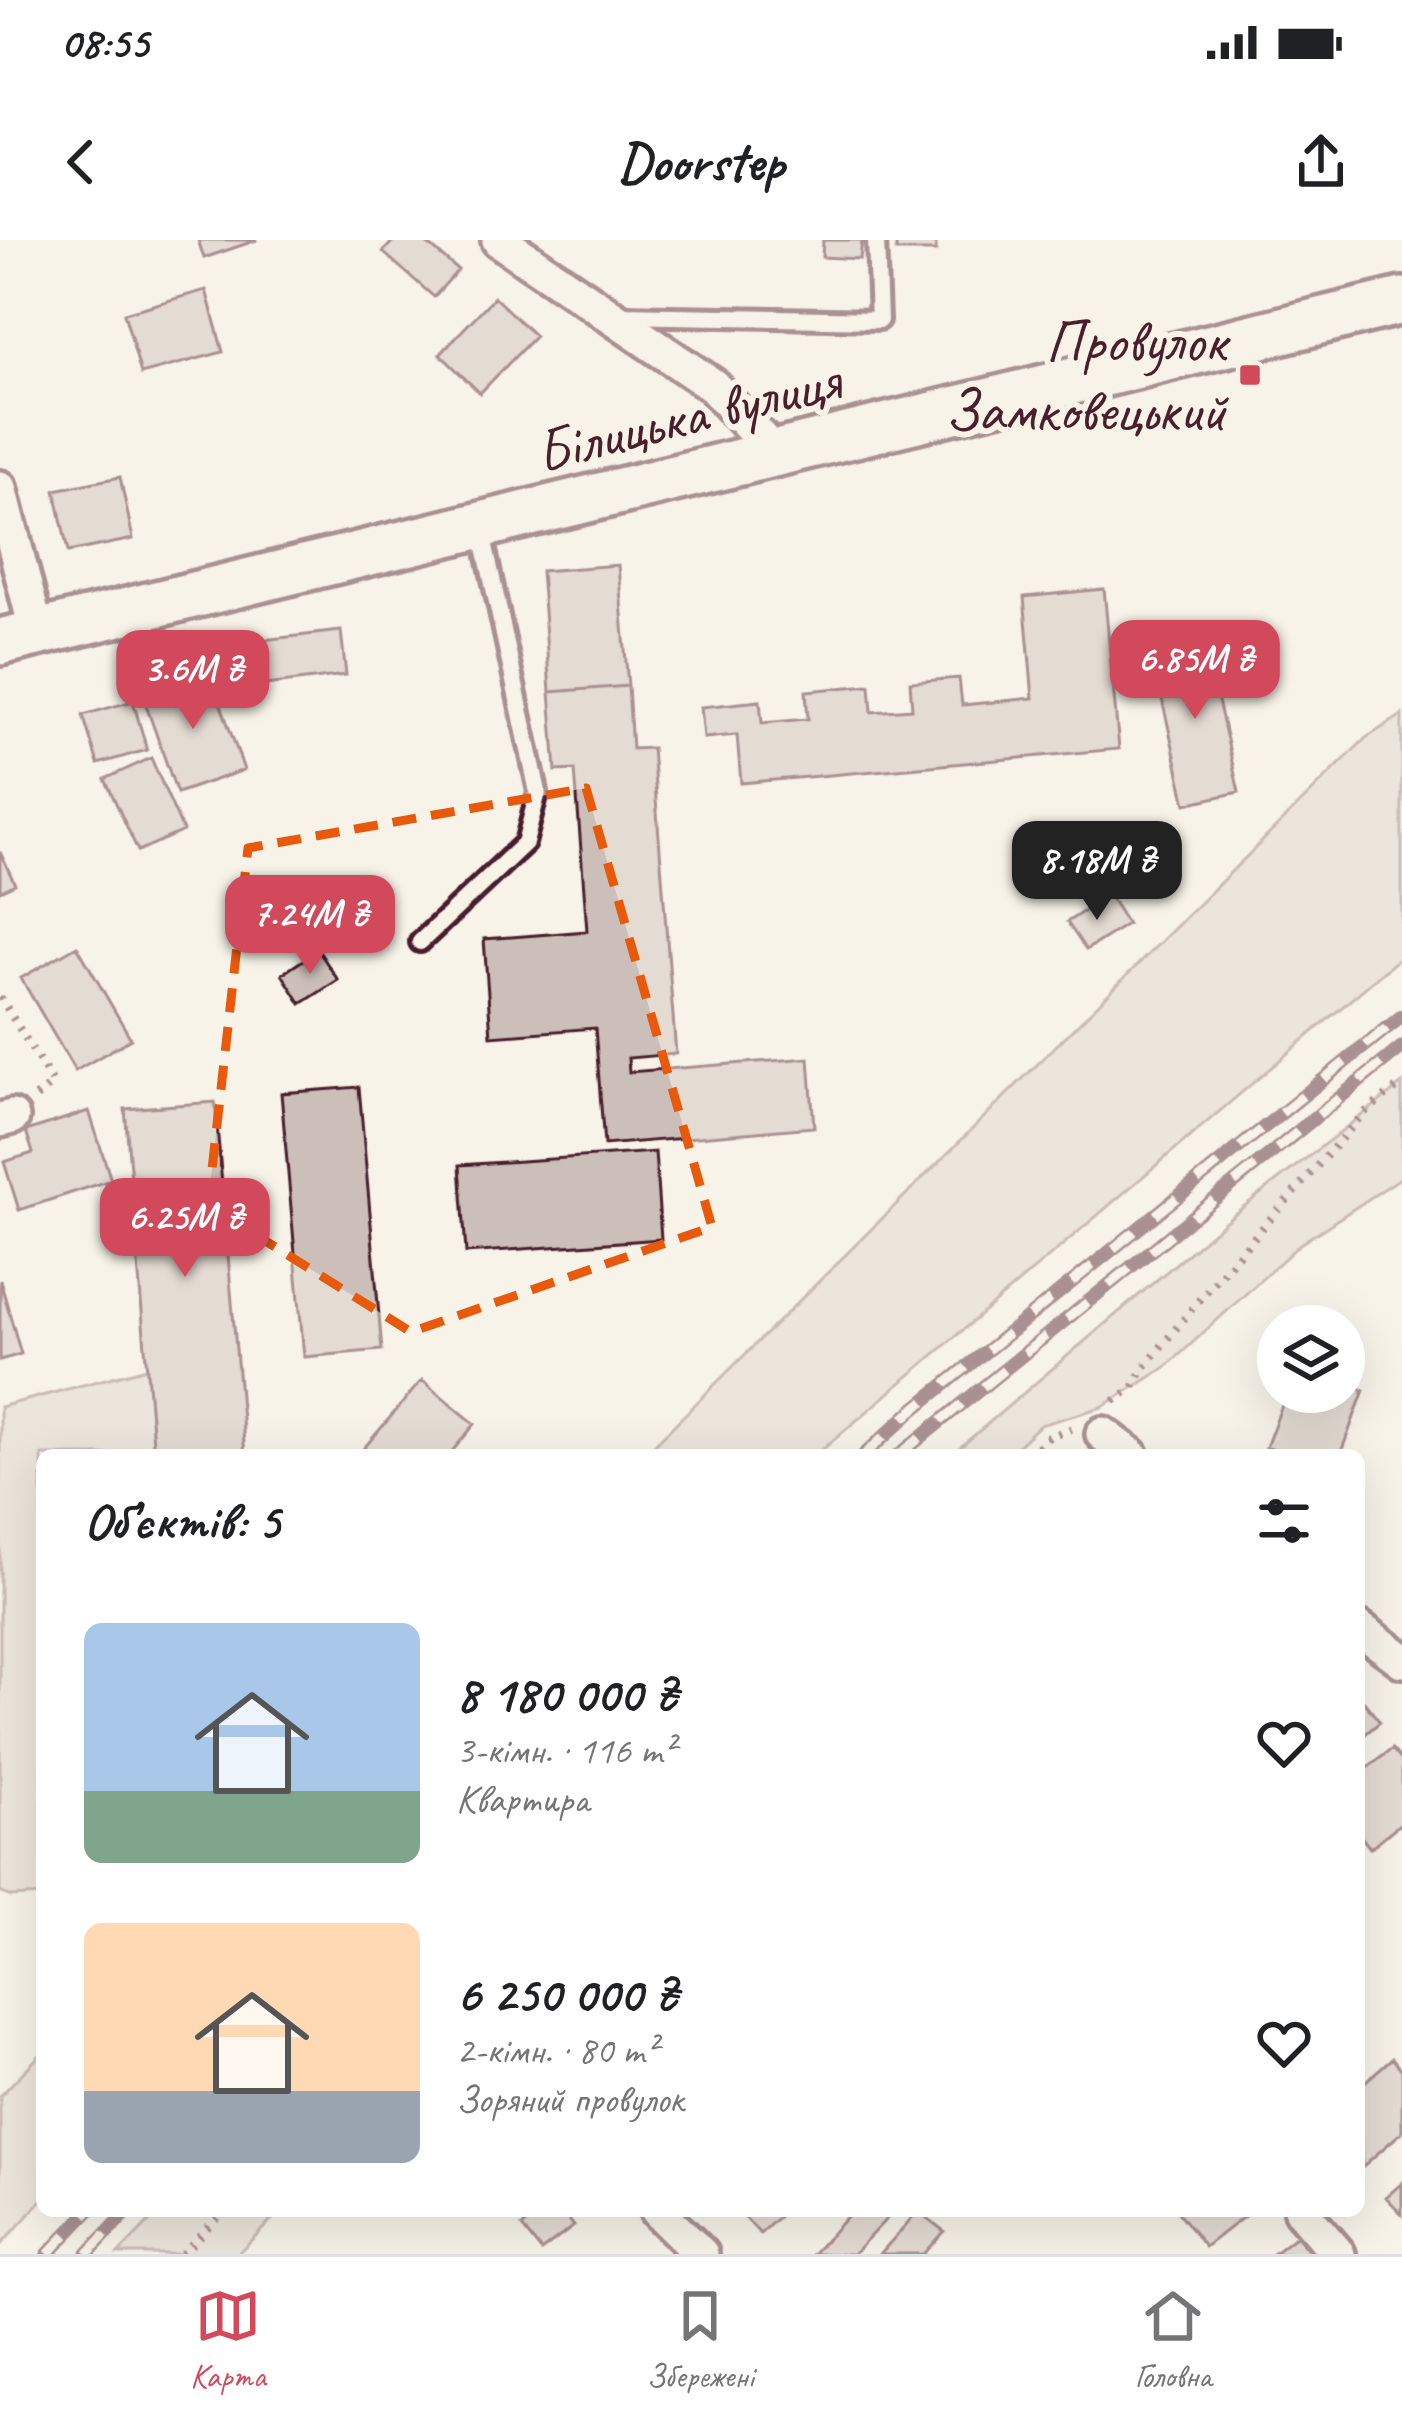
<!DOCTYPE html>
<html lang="uk">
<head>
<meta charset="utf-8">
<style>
  body { margin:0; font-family:Caveat,sans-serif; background:#f6f6f6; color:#202124; height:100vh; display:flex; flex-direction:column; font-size:45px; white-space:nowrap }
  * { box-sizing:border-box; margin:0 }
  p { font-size:39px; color:#757577 }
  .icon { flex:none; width:66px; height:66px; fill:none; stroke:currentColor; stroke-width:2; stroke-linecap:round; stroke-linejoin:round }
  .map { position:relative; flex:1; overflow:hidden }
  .panel { position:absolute; left:36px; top:1209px; width:1329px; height:768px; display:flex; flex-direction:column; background:#fff; border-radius:18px; box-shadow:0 12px 48px #0002 }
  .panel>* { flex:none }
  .tools { position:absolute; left:1257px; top:1065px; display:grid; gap:24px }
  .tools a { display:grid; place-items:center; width:108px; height:108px; border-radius:50%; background:#fff; box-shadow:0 12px 48px #0002; font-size:60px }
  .price { position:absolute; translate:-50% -102px; padding:0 27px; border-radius:24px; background:#d1495b; color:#fff; font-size:39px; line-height:78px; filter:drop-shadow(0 3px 6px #0008) }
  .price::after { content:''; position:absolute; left:50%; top:72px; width:36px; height:27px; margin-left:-18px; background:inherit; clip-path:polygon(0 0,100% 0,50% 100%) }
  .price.current { background:#222; color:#fff }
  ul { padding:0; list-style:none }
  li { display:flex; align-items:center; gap:36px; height:300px; padding:0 48px }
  li span { display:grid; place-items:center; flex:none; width:336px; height:240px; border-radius:18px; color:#555 }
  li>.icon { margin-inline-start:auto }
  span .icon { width:144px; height:144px; fill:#fffc; stroke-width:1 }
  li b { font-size:51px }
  h2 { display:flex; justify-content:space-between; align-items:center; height:144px; padding:0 48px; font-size:51px }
  .status { display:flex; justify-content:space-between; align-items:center; height:84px; padding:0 60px; background:#fff; direction:ltr }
  .status svg { height:33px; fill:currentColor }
  header { display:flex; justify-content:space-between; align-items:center; height:156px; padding:0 48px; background:#fff; font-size:54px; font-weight:700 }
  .menu { display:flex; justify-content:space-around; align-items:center; height:168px; border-top:3px solid #e0e0e0; background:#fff; font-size:33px; color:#757577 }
  .menu a { display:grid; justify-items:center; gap:6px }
  .menu .current { color:#d1495b }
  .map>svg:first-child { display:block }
</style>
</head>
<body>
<div class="status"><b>08:55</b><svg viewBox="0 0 49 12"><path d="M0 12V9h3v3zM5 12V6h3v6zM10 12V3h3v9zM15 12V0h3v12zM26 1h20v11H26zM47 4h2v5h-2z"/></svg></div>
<header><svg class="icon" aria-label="back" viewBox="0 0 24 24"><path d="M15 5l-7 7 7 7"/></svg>Doorstep<svg class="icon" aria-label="share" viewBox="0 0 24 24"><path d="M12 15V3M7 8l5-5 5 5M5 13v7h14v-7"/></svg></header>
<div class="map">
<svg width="1402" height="2014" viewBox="0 0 1402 2014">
  <rect width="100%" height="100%" fill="#f7f3e8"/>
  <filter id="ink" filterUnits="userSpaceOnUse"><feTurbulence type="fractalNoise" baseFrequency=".00833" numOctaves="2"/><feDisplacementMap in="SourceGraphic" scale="24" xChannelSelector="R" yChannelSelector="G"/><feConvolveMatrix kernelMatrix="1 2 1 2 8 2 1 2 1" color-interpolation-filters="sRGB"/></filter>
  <g filter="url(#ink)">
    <path fill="#ded4cc" stroke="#947a7c" stroke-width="3" d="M 1402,475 L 1402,716 L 816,1215 L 644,1215 L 1366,498 Z
      M 1402,844 L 1402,937 L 1300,1004 L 1166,1127 L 1102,1167 L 1040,1185 L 1008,1215 L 951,1215 L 1233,975 Z
      M 147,1128 L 154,1215 L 42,1215 L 42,1655 L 11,1657 L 0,1652 L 0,1167 Z
      M 42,1813 L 42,1960 L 0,2006 L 0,1856 Z
      M 160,1971 L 281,1971 L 237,2014 L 118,2014 Z"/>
    <path fill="#ccbfb9" stroke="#4a1f2b" stroke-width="3" d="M 198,0 L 257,0 L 204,18 Z
      M 394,0 L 423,0 L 458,30 L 434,57 L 383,12 Z
      M 823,0 L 862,0 L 860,19 L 822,17 Z
      M 896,0 L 936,0 L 936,11 L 896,11 Z
      M 206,50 L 223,112 L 141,134 L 124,73 Z
      M 494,57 L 535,96 L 480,153 L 440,114 Z
      M 120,237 L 133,299 L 68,312 L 55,250 Z
      M 618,325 L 628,446 L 550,452 L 541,331 Z
      M 1104,349 L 1119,509 L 741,543 L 737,495 L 704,498 L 701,467 L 760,461 L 762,483 L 808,479 L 806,451 L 870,445 L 872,472 L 912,469 L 910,442 L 959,438 L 962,465 L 1033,458 L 1024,357 Z
      M 341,391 L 346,435 L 241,448 L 236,403 Z
      M 1204,400 L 1239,552 L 1186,564 L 1151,411 Z
      M 209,431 L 244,530 L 177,553 L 142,454 Z
      M 628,446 L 632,509 L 652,508 L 676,814 L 628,818 L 629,832 L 809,818 L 814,887 L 604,905 L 595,788 L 491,796 L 484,699 L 587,691 L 575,530 L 556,531 L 550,452 Z
      M 133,461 L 147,510 L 98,524 L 83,475 Z
      M 151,518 L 183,591 L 138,611 L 105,539 Z
      M 0,612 L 15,644 L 0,651 Z
      M 1109,655 L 1127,684 L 1086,710 L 1067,682 Z
      M 77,706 L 131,799 L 75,831 L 21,738 Z
      M 318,710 L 338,740 L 301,764 L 282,734 Z
      M 359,847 L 382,1110 L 304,1117 L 281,853 Z
      M 215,862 L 245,1215 L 154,1215 L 125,869 Z
      M 89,871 L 111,940 L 19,970 L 4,922 L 33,913 L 26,891 Z
      M 655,912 L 661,999 L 466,1013 L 460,925 Z
      M 0,1040 L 21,1114 L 0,1120 Z
      M 422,1140 L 475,1184 L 449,1215 L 358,1215 Z
      M 1344,1142 L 1364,1150 L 1340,1215 L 1288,1215 L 1266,1207 L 1287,1152 L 1344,1152 Z
      M 1359,1456 L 1380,1482 L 1359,1499 Z
      M 1392,1509 L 1402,1521 L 1402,1582 L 1370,1608 L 1359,1594 L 1359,1534 Z
      M 1392,1818 L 1402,1830 L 1402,1892 L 1362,1927 L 1359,1847 Z
      M 1402,1943 L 1402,1974 L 1386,1957 Z
      M 543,1971 L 562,1971 L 574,1986 L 541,2011 L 522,1987 Z
      M 739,1971 L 785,1971 L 760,1994 Z
      M 852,1971 L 894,1971 L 853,2014 L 813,2014 Z
      M 918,1971 L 944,1991 L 923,2014 L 880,2014 Z
      M 1177,1971 L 1251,1971 L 1205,2007 Z
      M 1296,1996 L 1311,2014 L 1273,2014 Z"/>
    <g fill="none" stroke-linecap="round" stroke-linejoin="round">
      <defs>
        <path id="lane" d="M 618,75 L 879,80 L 876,0
          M 420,702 L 525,603 L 538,552 L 481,288"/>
        <path id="street" d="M 499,0 L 712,145 L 776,215
          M 0,248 L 37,393
          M 0,880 L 12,877
          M 1103,1194 L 1131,1215
          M 1359,1388 L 1402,1420
          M 657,1971 L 701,2014
          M 1301,1971 L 1338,2014"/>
        <path id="secondary" d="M 0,402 L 1402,61"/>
      </defs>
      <use href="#lane" stroke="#4a1f2b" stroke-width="26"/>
      <use href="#street" stroke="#4a1f2b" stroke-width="42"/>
      <use href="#secondary" stroke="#4a1f2b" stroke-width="54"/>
      <path stroke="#4a1f2b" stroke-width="8" stroke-dasharray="3 9" stroke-linecap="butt" d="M 0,757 L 53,843 L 35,858
        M 1114,1161 L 1133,1148 L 1143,1129 L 1204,1054 L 1364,873 L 1402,844
        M 1029,1215 L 1049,1197 L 1073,1188
        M 182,2014 L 223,1971"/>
      <use href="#lane" stroke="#f7f3e8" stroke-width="16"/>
      <use href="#street" stroke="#f7f3e8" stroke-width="33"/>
      <use href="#secondary" stroke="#f7f3e8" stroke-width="45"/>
      <defs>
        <path id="rail" d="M 864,1215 L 912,1171 L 1402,776
          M 899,1215 L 1402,807
          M 48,2014 L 89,1971
          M 87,2014 L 128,1971"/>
      </defs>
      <use href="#rail" stroke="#4a1f2b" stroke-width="14"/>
      <use href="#rail" stroke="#f7f3e8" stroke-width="9" stroke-dasharray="27" stroke-linecap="butt"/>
    </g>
  </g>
  <path d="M0 0H1402V2014H0ZM 586,548 L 712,987 L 411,1092 L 208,965 L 248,608 Z" fill="#f7f3e8" fill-opacity=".55" fill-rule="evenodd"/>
  <path fill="none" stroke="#e8590c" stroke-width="9" stroke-dasharray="24 15" stroke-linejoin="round" d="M 586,548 L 712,987 L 411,1092 L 208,965 L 248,608 Z"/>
  <rect fill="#d1495b" stroke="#f7f3e8" stroke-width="4.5" x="1238" y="123" width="24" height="24" rx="6"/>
  <g text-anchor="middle" stroke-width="12" stroke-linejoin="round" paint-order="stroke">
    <g font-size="60" fill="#4a1f2b" stroke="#f7f3e8" text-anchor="end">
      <text x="1226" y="121">Провулок<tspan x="1226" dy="69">Замковецький</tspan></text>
    </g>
    <g font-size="60" fill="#4a1f2b" stroke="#f7f3e8">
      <text transform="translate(687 175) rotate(-14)" y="21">Білицька вулиця</text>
    </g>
  </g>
</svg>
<div class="tools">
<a><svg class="icon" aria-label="layers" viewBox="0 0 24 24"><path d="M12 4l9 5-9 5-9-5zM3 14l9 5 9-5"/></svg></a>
</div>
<b class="price" style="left:1195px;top:482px">6.85M ₴</b>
<b class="price" style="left:193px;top:492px">3.6M ₴</b>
<b class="price current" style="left:1097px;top:683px">8.18M ₴</b>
<b class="price" style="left:310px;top:737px">7.24M ₴</b>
<b class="price" style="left:185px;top:1040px">6.25M ₴</b>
<section class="panel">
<h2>Об’єктів: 5<svg class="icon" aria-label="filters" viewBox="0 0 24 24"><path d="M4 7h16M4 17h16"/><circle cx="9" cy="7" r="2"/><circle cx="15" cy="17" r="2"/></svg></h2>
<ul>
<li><span style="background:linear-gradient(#a9c7e8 70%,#7fa58c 0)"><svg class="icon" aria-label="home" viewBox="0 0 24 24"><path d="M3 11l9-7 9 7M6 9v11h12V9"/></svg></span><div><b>8 180 000 ₴</b><p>3-кімн. · 116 m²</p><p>Квартира</p></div><svg class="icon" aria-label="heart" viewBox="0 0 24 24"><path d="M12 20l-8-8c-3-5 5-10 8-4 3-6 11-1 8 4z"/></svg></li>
<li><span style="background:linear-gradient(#ffd9b3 70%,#9aa5b1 0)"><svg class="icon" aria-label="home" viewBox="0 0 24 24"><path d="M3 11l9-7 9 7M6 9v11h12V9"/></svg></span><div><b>6 250 000 ₴</b><p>2-кімн. · 80 m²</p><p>Зоряний провулок</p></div><svg class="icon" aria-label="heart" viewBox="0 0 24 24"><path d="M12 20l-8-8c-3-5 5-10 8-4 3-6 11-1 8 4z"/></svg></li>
</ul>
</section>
</div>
<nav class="menu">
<a class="current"><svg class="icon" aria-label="map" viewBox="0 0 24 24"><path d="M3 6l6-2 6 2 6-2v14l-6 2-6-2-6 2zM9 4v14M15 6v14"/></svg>Карта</a>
<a><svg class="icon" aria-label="saved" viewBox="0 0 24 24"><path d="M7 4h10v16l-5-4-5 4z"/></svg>Збережені</a>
<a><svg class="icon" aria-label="home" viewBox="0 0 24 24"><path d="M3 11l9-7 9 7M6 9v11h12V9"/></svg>Головна</a>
</nav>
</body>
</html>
